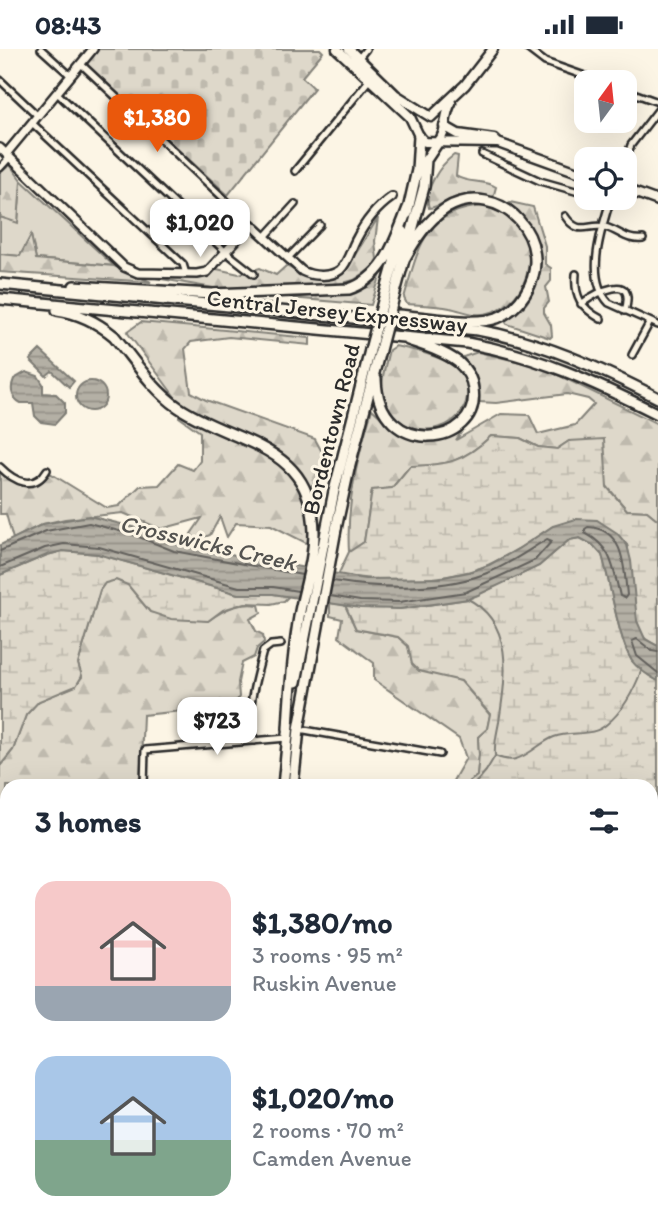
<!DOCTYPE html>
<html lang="en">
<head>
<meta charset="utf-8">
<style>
  body { margin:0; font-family:Itim,sans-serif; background:#f6f6f7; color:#1f2937; height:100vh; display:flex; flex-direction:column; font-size:26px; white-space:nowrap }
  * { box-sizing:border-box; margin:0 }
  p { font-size:23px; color:#747a83 }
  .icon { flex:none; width:38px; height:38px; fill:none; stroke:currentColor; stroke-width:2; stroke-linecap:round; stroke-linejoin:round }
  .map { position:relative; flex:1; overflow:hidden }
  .drawer { position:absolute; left:0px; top:730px; width:658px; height:450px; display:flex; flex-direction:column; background:#fff; border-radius:21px 21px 0 0; box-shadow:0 7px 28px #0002 }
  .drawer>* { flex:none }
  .needle { width:46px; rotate:15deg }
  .fabs { position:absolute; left:574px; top:21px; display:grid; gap:14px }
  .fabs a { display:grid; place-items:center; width:63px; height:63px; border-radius:14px; background:#fff; box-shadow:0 7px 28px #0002; font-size:35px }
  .price { position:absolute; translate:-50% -60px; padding:0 16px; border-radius:14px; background:#fff; color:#222; font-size:23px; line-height:46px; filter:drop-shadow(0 2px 4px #0008) }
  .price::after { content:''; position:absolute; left:50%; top:42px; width:21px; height:16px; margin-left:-10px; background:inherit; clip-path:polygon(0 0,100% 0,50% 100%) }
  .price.current { background:#ea580c; color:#fff }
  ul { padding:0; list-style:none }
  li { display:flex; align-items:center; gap:21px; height:175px; padding:0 35px }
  li span { display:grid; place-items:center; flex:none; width:196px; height:140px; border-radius:21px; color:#555 }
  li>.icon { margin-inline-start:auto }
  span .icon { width:84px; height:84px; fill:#fffc; stroke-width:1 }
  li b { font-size:30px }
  h2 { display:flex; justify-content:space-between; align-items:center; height:84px; padding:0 35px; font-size:30px }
  .status { display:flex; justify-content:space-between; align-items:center; height:49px; padding:0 35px; background:#fff; direction:ltr }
  .status svg { height:19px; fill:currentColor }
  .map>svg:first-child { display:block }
</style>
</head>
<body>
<div class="status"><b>08:43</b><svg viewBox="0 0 49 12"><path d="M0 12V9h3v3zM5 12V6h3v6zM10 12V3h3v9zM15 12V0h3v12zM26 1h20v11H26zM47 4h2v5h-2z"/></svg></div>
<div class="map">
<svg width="658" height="1179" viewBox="0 0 658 1179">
  <defs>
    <pattern id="forest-firs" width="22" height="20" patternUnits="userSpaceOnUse" patternTransform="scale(1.75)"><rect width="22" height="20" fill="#ded8ca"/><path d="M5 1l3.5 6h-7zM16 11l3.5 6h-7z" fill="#bfbaae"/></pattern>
    <pattern id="wetland-marsh" width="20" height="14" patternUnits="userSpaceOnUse" patternTransform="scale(1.75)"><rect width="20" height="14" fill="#ded8ca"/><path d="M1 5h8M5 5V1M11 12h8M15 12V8" fill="none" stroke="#bfbaae"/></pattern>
    <pattern id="cemetery-stones" width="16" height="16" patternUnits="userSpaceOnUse" patternTransform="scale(1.75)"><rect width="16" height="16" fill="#ded8ca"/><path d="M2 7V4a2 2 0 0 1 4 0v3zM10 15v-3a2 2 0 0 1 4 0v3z" fill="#bfbaae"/></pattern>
    <pattern id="water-rules" width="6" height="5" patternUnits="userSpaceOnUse" patternTransform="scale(1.75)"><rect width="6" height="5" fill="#b4b0a5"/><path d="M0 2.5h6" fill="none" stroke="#938f87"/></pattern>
  </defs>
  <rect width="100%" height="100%" fill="#fcf5e5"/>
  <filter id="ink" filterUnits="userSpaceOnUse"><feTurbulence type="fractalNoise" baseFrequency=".0143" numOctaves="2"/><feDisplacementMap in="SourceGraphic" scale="14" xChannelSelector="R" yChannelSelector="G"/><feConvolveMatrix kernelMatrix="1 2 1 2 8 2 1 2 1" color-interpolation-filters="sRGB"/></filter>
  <g filter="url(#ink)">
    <path fill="#ded8ca" stroke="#84827a" stroke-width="2" d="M 21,131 L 114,217 L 36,210 L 31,187 L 20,207 L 0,205 L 0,168 L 18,173 Z
      M 651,1028 L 658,1033 L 658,1179 L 597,1179 L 601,1173 L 651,1172 Z
      M 11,1173 L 11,1172 L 118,1173 L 117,1179 L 14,1179 Z"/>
    <path fill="url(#forest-firs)" stroke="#84827a" stroke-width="2" d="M 454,106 L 458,107 L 456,127 C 468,135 484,130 496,138 L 493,149 C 481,147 469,145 457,148 C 447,151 439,158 429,159 C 423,141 440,116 454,106 Z
      M 10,116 L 21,131 L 18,174 L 0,168 L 0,124 Z
      M 510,153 L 533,158 L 545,197 L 545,215 L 551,219 L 551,232 L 546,238 L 549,253 L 544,259 L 544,264 L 551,276 L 552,287 L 550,289 L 507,275 L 505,272 C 509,268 514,266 519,262 C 543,241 544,199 527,175 C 522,167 513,161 510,153 Z
      M 484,157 C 496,161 508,165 516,175 C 541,203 528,251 492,263 C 476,269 465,262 450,259 C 437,256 421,256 407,255 L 404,249 C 418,200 424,161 484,157 Z
      M 378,169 L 375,192 L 377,210 L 372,219 L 354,231 L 332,237 L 219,240 L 156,229 L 203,228 L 217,220 L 239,225 L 260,219 L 276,226 L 286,217 C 341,248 351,210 378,169 Z
      M 31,186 L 36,210 L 114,217 L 151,233 L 0,223 L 0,205 L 20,207 Z
      M 380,228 L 371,256 L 290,249 L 346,243 L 368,238 Z
      M 141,273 L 310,289 L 310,296 L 229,288 L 191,293 L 185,300 L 191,343 L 206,351 L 315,390 L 328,414 L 325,427 L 311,437 L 308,495 L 271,476 L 236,474 L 227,488 L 220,468 L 210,486 L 196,491 L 191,485 L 202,469 L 161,480 L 123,464 L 65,470 L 43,475 L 13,490 L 6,465 L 0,465 L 0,422 C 18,438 31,445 50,424 L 107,459 L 119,457 L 140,437 L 159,436 L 178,415 L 193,421 L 200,412 L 200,383 L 179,368 L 178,352 L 127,283 Z
      M 395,297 C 415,301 452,309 464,327 C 468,333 468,341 467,348 C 463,377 426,389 403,374 C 389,366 383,355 382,339 C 382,326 386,313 389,301 Z
      M 478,303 L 542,318 L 658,375 L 658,471 L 647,462 L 627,461 L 569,392 L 557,400 L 538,398 L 520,389 L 491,387 C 463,413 448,416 410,417 L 392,439 L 372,442 L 364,493 L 349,503 C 346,454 358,407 372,360 C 408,394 428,405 470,371 L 456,391 L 501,365 L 529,366 L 538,385 L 575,376 L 594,355 L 588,350 L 567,345 L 496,354 L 479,353 L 478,334 L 463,308 Z
      M 116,531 L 128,536 L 150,563 L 208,572 C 224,560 239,553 259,556 L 261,564 L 250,570 L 256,582 L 263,586 L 264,593 L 257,599 L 254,608 L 242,614 L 238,633 L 239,648 L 232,657 L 143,666 L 140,737 L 7,737 L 7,769 L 0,770 L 0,717 L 13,701 L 26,666 L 39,652 L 75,637 L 82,628 L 78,615 L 100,541 L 105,534 Z
      M 330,554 L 345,556 L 356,580 L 398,588 L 408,597 L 412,614 L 461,632 L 490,666 L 487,680 L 478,688 L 479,705 L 477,727 L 464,737 L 450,737 L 466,709 L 459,690 L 374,631 L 374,614 L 339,588 L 342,570 L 330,567 Z
      M 0,901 L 7,901 L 7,1172 L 11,1173 L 14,1179 L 0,1179 Z
      M 651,907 L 658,911 L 658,1033 L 651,1028 Z"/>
    <path fill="url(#wetland-marsh)" stroke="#84827a" stroke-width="2" d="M 491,387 L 520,389 L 538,398 L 557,400 L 569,392 L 604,390 L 607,438 L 627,461 L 647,462 L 658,471 L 658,597 C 654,595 647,592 644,588 C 629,567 634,522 627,496 L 553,477 C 532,491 511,506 488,516 C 445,534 383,533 338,526 L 349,503 L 364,493 L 372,441 L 392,439 L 410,417 C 448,416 463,413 491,387 Z
      M 580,489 L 593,496 L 602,506 C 610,532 619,593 632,612 C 638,620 649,627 658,632 L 658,911 L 651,907 L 651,737 L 464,737 L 477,727 L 479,705 L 478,688 L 487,680 L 490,665 L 461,632 L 419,622 L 412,615 L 408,597 L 398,588 L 356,580 L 345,556 L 400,560 L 468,550 L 539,517 L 569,491 Z
      M 63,502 L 98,505 L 238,545 L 273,545 L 289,547 L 284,552 L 271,555 L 245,554 L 223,561 L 208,572 L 171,570 L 150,563 L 128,536 L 116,531 L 105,534 L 100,541 L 78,615 L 82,627 L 76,637 L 39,652 L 26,666 L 13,701 L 0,717 L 0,526 L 47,506 Z"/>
    <path fill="url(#cemetery-stones)" stroke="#84827a" stroke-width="2" d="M 99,0 L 320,0 L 323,3 L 302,28 L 314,39 L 228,146 L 85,16 Z"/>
    <path fill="url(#water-rules)" stroke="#7d7b74" stroke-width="2" d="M 40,301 L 74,332 L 69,338 L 52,322 L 46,327 L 30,311 Z
      M 26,323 L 38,327 L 43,335 L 43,344 L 56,345 L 65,354 L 65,364 L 55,375 L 41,373 L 35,367 L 33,354 L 21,354 C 11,349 10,339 14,330 Z
      M76 347a15 15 0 1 1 30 0a15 15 0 1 1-30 0Z
      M 89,467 L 137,479 L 176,495 L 365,530 L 439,529 L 469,523 L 489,516 L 518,500 L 553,477 L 576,470 L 597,471 L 617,484 L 627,496 L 631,512 L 637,572 L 645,590 L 658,597 L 658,632 C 649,627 638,620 632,612 C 619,593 610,532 602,506 L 593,496 L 580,489 L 569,491 L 539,517 L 478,546 L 468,550 L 400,560 L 360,559 L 273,545 L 238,545 L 98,505 L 63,502 L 47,506 L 0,526 L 0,496 L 43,475 Z"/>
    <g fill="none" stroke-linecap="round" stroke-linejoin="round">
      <path stroke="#62605c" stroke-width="2" d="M 588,478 C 625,480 624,519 627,546 L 625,549 L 620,547 C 613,519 613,499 585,484 L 585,480 Z
        M 0,502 L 46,482 L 89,474 L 134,486 L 174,502 L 302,526
        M 0,518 L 45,499 L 64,495 L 99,498 L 239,538 L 273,538 L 298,542
        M 330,547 L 360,552 L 399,553 L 466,543 L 535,511 L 552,492 L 547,490 C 529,501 511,514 492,522 C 446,542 381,540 333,532
        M 658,603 L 652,602 L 637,590 L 632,592 L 637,607 L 658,624"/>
      <path stroke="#7d7b74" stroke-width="2" d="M 466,549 C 515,573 506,627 499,673 C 497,684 494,694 495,706
        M 495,707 C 502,710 508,712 516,710 C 530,706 541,693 554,688 C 572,681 592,689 607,675 C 623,662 635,639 642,620
        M 473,737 L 486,722 L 495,707"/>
      <defs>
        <path id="street" d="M 41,0 L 71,27
          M 528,0 L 545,13 L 602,33
          M 358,10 L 366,0
          M 81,15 L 251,175
          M 0,31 L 38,67
          M 625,41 L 658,53
          M 57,44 L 226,203 L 254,225
          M 32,74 L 183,215 L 186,225
          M 482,105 L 540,132 L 586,145
          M 625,114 L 631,96 L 658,61
          M 0,119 L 10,108
          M 295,122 L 370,30
          M 597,149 L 610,153
          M 611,149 C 602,179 584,228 609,254 L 658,276
          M 565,167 C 579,188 588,174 605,178 C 620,182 626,192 643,190
          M 265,188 L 295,155
          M 288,209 L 320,176
          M 576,225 C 574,247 581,259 601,270
          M 581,255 C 596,244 637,221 625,262
          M 632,306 L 650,273
          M 0,418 C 14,432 34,443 47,421
          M 299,680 L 440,705
          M 255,692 C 244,665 256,629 263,602 L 271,596 L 281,595
          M 144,737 L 145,701 L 287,689
          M 0,868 L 7,868
          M 473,1172 L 477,1179
          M 586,1172 L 589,1174
          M 489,1179 L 500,1172"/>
        <path id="secondary" d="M 0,99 L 124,218 L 138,224 L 197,225 L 207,223 L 251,175 L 302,222 C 312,227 330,229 340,221 C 348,214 351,200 356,191 C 365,173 376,159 392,148
          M 6,105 L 93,0
          M 437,1172 L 440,1179"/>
        <path id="primary" d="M 337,0 L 410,68 L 419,87 L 425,93 L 498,94
          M 349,0 L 396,46 L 431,68
          M 431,68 L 465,36 L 493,0
          M 444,77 L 458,85 L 494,90 L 498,94 L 586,126
          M 438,93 C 448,83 443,67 451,54
          M 625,140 L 658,152"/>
        <path id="highway" d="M 407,165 L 417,121 L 419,87
          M 0,235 L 478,281 C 543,293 600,319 658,349
          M 74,237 L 212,245 L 349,240 C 385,228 395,191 408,159
          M 0,250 L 467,294 C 538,307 594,333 658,365
          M 383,252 L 403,182
          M 392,255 L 424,138 L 426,111 L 438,93
          M 57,261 C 79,264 97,273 114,287 C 134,311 152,340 178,358 C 234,396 312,393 314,483 C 314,510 305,537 300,562 C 293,601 290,641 288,680
          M 385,265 C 413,266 472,278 497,269 C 509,264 518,256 525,245 C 559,193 500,127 445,160 C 427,172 415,191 405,209
          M 376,330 C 378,411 482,398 473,340 C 472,329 466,320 458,313 C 443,302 425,297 408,291
          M 296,633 L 334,442 L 370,301
          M 283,737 L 289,675
          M 293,737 L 299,680 L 337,475 L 349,420 L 380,301
          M 395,1172 L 397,1179
          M 404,1172 L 406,1179"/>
      </defs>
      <use href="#street" stroke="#2b2b2b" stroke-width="10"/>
      <use href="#secondary" stroke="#2b2b2b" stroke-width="12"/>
      <use href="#primary" stroke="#2b2b2b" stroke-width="13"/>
      <use href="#highway" stroke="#2b2b2b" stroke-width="14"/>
      <use href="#street" stroke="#fcf5e5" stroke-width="5"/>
      <use href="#secondary" stroke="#fcf5e5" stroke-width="7"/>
      <use href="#primary" stroke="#fcf5e5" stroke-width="8"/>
      <use href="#highway" stroke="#fcf5e5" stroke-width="9"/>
      <defs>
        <path id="highway-bridge" d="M 370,301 L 383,252
          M 380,301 L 392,255"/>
      </defs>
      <use href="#highway-bridge" stroke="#2b2b2b" stroke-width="14" stroke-linecap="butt"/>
      <use href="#highway-bridge" stroke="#fcf5e5" stroke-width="9"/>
    </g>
  </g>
  <g text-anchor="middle" stroke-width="6" stroke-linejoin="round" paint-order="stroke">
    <g font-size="23" fill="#2b2b2b" stroke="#fcf5e5">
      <text transform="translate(337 262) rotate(6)" y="8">Central Jersey Expressway</text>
      <text transform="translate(331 380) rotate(-76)" y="8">Bordentown Road</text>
    </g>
    <g font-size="24" font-style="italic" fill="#545350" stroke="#fcf5e5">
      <text transform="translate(208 494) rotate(13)" y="8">Crosswicks Creek</text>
    </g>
  </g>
</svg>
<div class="fabs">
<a><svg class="needle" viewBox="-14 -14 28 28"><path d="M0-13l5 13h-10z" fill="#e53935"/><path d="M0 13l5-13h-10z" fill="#747a83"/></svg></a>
<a><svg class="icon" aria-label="locate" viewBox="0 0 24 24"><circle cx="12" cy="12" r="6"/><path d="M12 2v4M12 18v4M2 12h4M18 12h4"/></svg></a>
</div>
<b class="price current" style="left:157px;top:105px">$1,380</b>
<b class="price" style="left:200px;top:210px">$1,020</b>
<b class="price" style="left:217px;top:708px">$723</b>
<section class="drawer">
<h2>3 homes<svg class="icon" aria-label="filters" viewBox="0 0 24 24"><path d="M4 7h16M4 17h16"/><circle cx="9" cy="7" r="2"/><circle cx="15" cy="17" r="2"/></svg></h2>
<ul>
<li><span style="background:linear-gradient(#f6c9c9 75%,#9aa5b1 0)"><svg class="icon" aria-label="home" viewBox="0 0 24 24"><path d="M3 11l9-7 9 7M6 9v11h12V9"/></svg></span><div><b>$1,380/mo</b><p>3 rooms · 95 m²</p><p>Ruskin Avenue</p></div></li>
<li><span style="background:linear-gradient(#a9c7e8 60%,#7fa58c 0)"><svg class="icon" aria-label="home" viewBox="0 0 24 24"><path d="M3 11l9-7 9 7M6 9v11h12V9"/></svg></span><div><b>$1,020/mo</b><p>2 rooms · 70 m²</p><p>Camden Avenue</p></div></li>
</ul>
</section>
</div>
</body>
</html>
